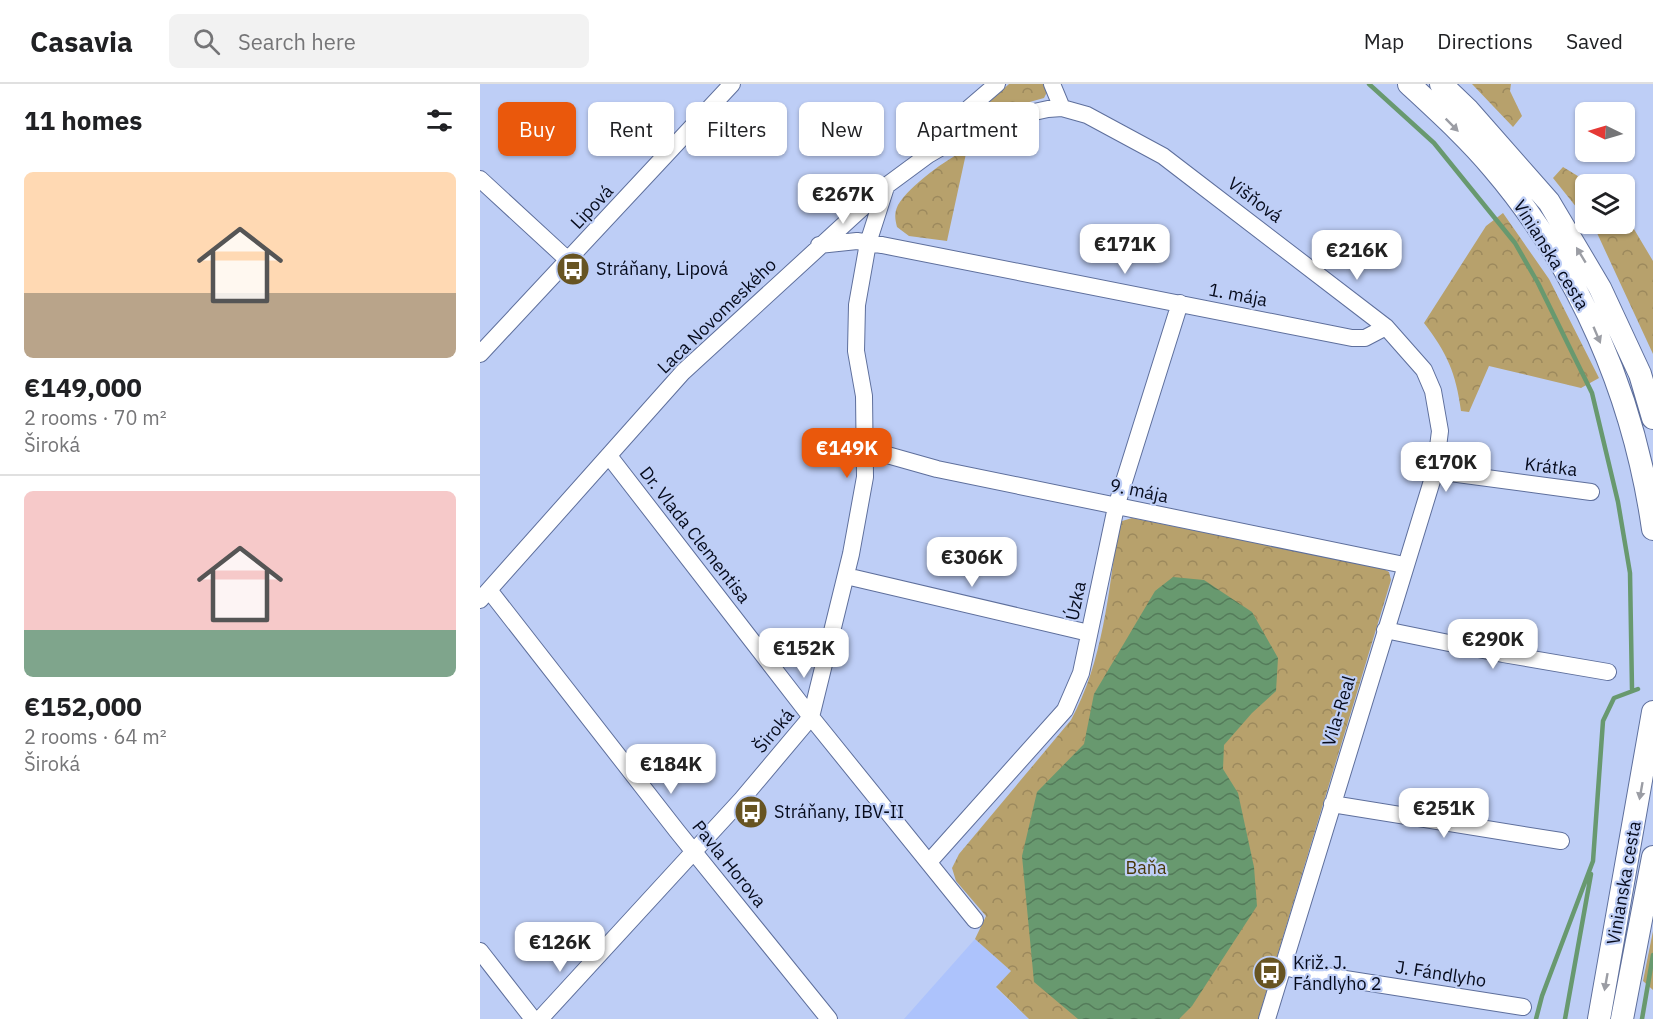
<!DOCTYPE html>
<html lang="en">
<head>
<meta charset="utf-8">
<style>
  body { margin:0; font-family:"IBM Plex Sans",sans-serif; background:#f2f2f2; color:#202124; height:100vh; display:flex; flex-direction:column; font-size:22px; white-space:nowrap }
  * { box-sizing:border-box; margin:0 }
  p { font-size:20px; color:#757577 }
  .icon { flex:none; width:33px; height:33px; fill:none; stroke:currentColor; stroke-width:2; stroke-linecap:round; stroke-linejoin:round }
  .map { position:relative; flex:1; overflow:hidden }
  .details { display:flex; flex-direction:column; background:#fff; width:480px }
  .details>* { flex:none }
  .hud { position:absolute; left:18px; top:18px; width:570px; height:54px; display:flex; gap:12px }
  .needle { width:39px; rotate:275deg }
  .buttons { position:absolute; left:1095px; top:18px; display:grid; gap:12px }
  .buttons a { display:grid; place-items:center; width:60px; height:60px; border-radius:9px; background:#fff; box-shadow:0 2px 4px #0004; font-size:30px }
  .price { position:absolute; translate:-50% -51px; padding:0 14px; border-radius:12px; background:#fff; color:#222; font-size:20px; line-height:39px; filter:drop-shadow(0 2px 3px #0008) }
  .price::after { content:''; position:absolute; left:50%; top:36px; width:18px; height:14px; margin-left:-9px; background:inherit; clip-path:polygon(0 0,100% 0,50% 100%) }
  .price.on { background:#ea580c; color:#fff }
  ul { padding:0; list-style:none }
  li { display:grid; align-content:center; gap:12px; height:318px; padding:0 24px }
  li+li { border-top:2px solid #e0e0e0 }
  li span { display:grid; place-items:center; height:186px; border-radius:9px; color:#555 }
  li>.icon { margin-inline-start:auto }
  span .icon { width:108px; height:108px; fill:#fffc; stroke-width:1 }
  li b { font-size:26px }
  h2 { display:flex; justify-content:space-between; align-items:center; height:72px; padding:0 24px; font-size:26px }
  .chip { padding:0 21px; border-radius:9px; background:#fff; box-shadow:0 2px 4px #0004; font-size:21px; line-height:54px }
  .chip.on { background:#ea580c; color:#fff }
  header { display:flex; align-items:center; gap:36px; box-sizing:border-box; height:84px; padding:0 30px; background:#fff; border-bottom:2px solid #e0e0e0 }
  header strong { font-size:28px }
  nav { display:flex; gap:33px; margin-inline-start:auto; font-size:21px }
  .search { width:420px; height:54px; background:#f2f2f2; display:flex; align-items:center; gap:15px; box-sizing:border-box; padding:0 21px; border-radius:9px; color:#757577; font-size:22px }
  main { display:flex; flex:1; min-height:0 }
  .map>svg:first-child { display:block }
</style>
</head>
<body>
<header>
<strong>Casavia</strong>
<div class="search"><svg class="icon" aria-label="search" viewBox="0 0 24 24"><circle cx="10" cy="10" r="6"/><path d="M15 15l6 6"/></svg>Search here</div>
<nav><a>Map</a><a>Directions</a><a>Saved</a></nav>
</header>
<main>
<section class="details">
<h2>11 homes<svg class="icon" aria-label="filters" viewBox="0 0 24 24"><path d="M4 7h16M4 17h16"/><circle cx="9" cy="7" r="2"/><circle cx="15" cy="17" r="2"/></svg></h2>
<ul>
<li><span style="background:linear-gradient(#ffd9b3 65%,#b9a48a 0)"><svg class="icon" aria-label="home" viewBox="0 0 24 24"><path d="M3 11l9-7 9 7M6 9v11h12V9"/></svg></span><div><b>€149,000</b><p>2 rooms · 70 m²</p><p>Široká</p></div></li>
<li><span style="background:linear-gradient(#f6c9c9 75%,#7fa58c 0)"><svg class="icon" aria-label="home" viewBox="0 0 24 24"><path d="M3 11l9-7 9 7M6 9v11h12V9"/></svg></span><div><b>€152,000</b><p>2 rooms · 64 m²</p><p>Široká</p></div></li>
</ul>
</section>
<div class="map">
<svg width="1173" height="935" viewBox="0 0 1173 935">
  <defs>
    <pattern id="forest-crowns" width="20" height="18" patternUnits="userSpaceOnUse" patternTransform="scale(1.5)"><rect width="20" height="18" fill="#b7a16c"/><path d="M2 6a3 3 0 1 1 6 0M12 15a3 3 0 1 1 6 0" fill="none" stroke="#9c895d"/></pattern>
    <pattern id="water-waves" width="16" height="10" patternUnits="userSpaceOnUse" patternTransform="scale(1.5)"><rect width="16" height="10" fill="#68996f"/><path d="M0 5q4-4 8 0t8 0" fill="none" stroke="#547b5a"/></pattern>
  </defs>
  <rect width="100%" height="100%" fill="#becef6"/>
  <path fill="#adc3fc" d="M 495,855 L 531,887 L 516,904 L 549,935 L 424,935 Z"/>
  <path fill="#b7a16c" d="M 1173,847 L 1173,906 L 1163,897 Z"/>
  <path fill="url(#forest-crowns)" d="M 529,0 L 563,0 L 567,8 L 564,14 L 498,32 L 497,29 Z
    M 992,0 L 1031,0 L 1030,7 L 1042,32 L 1033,43 Z
    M 487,65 L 467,157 L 429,152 L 417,143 C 415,135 414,129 418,121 C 430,101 467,75 487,65 Z
    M 1083,83 L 1111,100 L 1106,100 L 1105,134 L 1073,94 Z
    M 1023,129 L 1069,195 L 1119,294 L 1101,304 L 1009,282 L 989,328 L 981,327 C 976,289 967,269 944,239 L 1006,142 Z
    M 1145,130 L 1173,177 L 1173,270 L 1117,149 L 1110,140 L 1144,140 Z
    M 652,434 L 902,484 L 909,488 L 911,496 L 778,935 L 549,935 L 516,903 L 531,887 L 495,855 L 506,832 L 476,797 L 472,784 L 479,770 L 591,636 C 623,578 629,507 638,443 L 642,437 Z"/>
  <path fill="url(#water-waves)" d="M 693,493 L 724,496 L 772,528 L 798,574 L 796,607 L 772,629 L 744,661 L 743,685 L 758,709 L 774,783 L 777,822 L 712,922 L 699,935 L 598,935 L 554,898 L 542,772 L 557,708 L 604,660 L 614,610 L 675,507 Z"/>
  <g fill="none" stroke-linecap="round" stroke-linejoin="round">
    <path stroke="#68996f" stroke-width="4.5" d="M 889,0 L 954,59 L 1035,159 L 1058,199 L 1112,309 L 1138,418 L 1150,489 L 1152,605
      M 1056,935 L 1062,912 L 1113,777 L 1123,637 L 1134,614 L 1158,605
      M 1085,935 L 1111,790
      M 1162,935 L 1173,871"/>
    <defs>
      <path id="minor" d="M 572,0 L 582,24
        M 484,50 L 489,24 L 517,0
        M 0,95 L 89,177
        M 339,161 L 377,157 L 402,161 L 872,254 L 885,254 L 906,243
        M 0,270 L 252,0
        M 386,365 L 457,385 L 924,481
        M 129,372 L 331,633 L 495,836
        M 955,387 L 1111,408
        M 366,492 L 609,549
        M 9,506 L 197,747 L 349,935
        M 0,516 L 203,288 L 406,102 L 448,71 L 484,50 L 536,32 L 568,25 L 582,24 L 607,31 L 683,72 L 906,243 L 944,286 L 953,307 L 960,347 L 955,387 L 787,935
        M 905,546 L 1023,570 L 1128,588
        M 852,720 L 1081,757
        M 449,778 L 585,626 L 601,589 L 636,423 L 700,219
        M 0,867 L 53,935
        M 803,882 L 827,889 L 1043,923
        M 60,935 L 262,715 L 331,633 L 371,470 L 385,393 L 384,312 L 376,267 L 377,221 L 388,159 L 406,103"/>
      <path id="secondary" d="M 929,0 C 958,27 988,54 1013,84 C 1100,186 1154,312 1173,445
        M 961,0 L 988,26 L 1069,118 L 1120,204 L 1160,290 L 1173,334
        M 1119,935 L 1173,628
        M 1142,935 L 1173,773"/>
    </defs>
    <use href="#minor" stroke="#5e6f9c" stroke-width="18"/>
    <use href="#secondary" stroke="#5e6f9c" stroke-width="24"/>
    <use href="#minor" stroke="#fff" stroke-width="16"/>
    <use href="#secondary" stroke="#fff" stroke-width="22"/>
  </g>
  <defs><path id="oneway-solid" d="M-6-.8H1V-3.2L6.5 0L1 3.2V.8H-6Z" transform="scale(1.5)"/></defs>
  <g fill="#9b9da4">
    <use href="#oneway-solid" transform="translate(972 41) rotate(45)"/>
    <use href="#oneway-solid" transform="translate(1101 171) rotate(-121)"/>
    <use href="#oneway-solid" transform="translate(1117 251) rotate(67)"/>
    <use href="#oneway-solid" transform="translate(1161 707) rotate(100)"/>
    <use href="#oneway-solid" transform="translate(1126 898) rotate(100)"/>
  </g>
  <defs>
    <symbol id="bus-disc" viewBox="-11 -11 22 22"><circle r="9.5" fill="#675422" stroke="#becef6"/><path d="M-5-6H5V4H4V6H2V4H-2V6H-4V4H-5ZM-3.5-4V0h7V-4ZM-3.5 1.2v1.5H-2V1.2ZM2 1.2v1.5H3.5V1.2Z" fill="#fff"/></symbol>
  </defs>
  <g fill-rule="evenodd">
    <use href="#bus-disc" x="74" y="166" width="38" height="38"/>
    <use href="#bus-disc" x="252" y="709" width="38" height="38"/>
    <use href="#bus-disc" x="771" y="870" width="38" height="38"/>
  </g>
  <g text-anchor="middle" stroke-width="4.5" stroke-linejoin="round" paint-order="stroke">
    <g font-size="18" fill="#060b1c" stroke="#becef6">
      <text transform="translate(775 116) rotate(37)" y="6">Višňová</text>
      <text transform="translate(112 123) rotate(-47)" y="6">Lipová</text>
      <text transform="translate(1071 171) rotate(58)" y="6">Vinianska cesta</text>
      <text transform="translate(758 211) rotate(11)" y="6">1. mája</text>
      <text transform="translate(237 232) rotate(-44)" y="6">Laca Novomeského</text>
      <text transform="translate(1071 383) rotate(7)" y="6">Krátka</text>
      <text transform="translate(659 407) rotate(12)" y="6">9. mája</text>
      <text transform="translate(215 451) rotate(52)" y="6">Dr. Vlada Clementisa</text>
      <text transform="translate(596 517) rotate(-78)" y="6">Úzka</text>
      <text transform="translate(859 627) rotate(-73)" y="6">Vila-Real</text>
      <text transform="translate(294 647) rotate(-50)" y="6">Široká</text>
      <text transform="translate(249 780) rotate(51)" y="6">Pavla Horova</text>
      <text transform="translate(1144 799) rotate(-80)" y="6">Vinianska cesta</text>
      <text transform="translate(961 890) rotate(9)" y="6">J. Fándlyho</text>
    </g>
    <g font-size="18" fill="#060b1c" stroke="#becef6" text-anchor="start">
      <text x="116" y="191">Stráňany, Lipová</text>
      <text x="294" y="734">Stráňany, IBV-II</text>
      <text x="813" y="885">Križ. J.<tspan x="813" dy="21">Fándlyho 2</tspan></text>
    </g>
    <g font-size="18" fill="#493808" stroke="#becef6">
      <text x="666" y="790">Baňa</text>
    </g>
  </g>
</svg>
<div class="buttons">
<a><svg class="needle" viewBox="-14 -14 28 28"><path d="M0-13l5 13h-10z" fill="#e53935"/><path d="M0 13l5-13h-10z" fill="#757577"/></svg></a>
<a><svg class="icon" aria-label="layers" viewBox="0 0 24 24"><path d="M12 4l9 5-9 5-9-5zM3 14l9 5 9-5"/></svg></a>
</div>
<b class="price" style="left:363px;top:141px">€267K</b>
<b class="price" style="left:645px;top:191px">€171K</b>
<b class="price" style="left:877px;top:197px">€216K</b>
<b class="price on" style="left:367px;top:395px">€149K</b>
<b class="price" style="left:966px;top:409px">€170K</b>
<b class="price" style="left:492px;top:504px">€306K</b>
<b class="price" style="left:1013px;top:586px">€290K</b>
<b class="price" style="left:324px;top:595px">€152K</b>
<b class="price" style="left:191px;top:711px">€184K</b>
<b class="price" style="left:964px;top:755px">€251K</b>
<b class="price" style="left:80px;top:889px">€126K</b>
<div class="hud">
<a class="chip on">Buy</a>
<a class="chip">Rent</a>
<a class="chip">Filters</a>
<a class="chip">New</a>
<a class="chip">Apartment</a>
</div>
</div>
</main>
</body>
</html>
